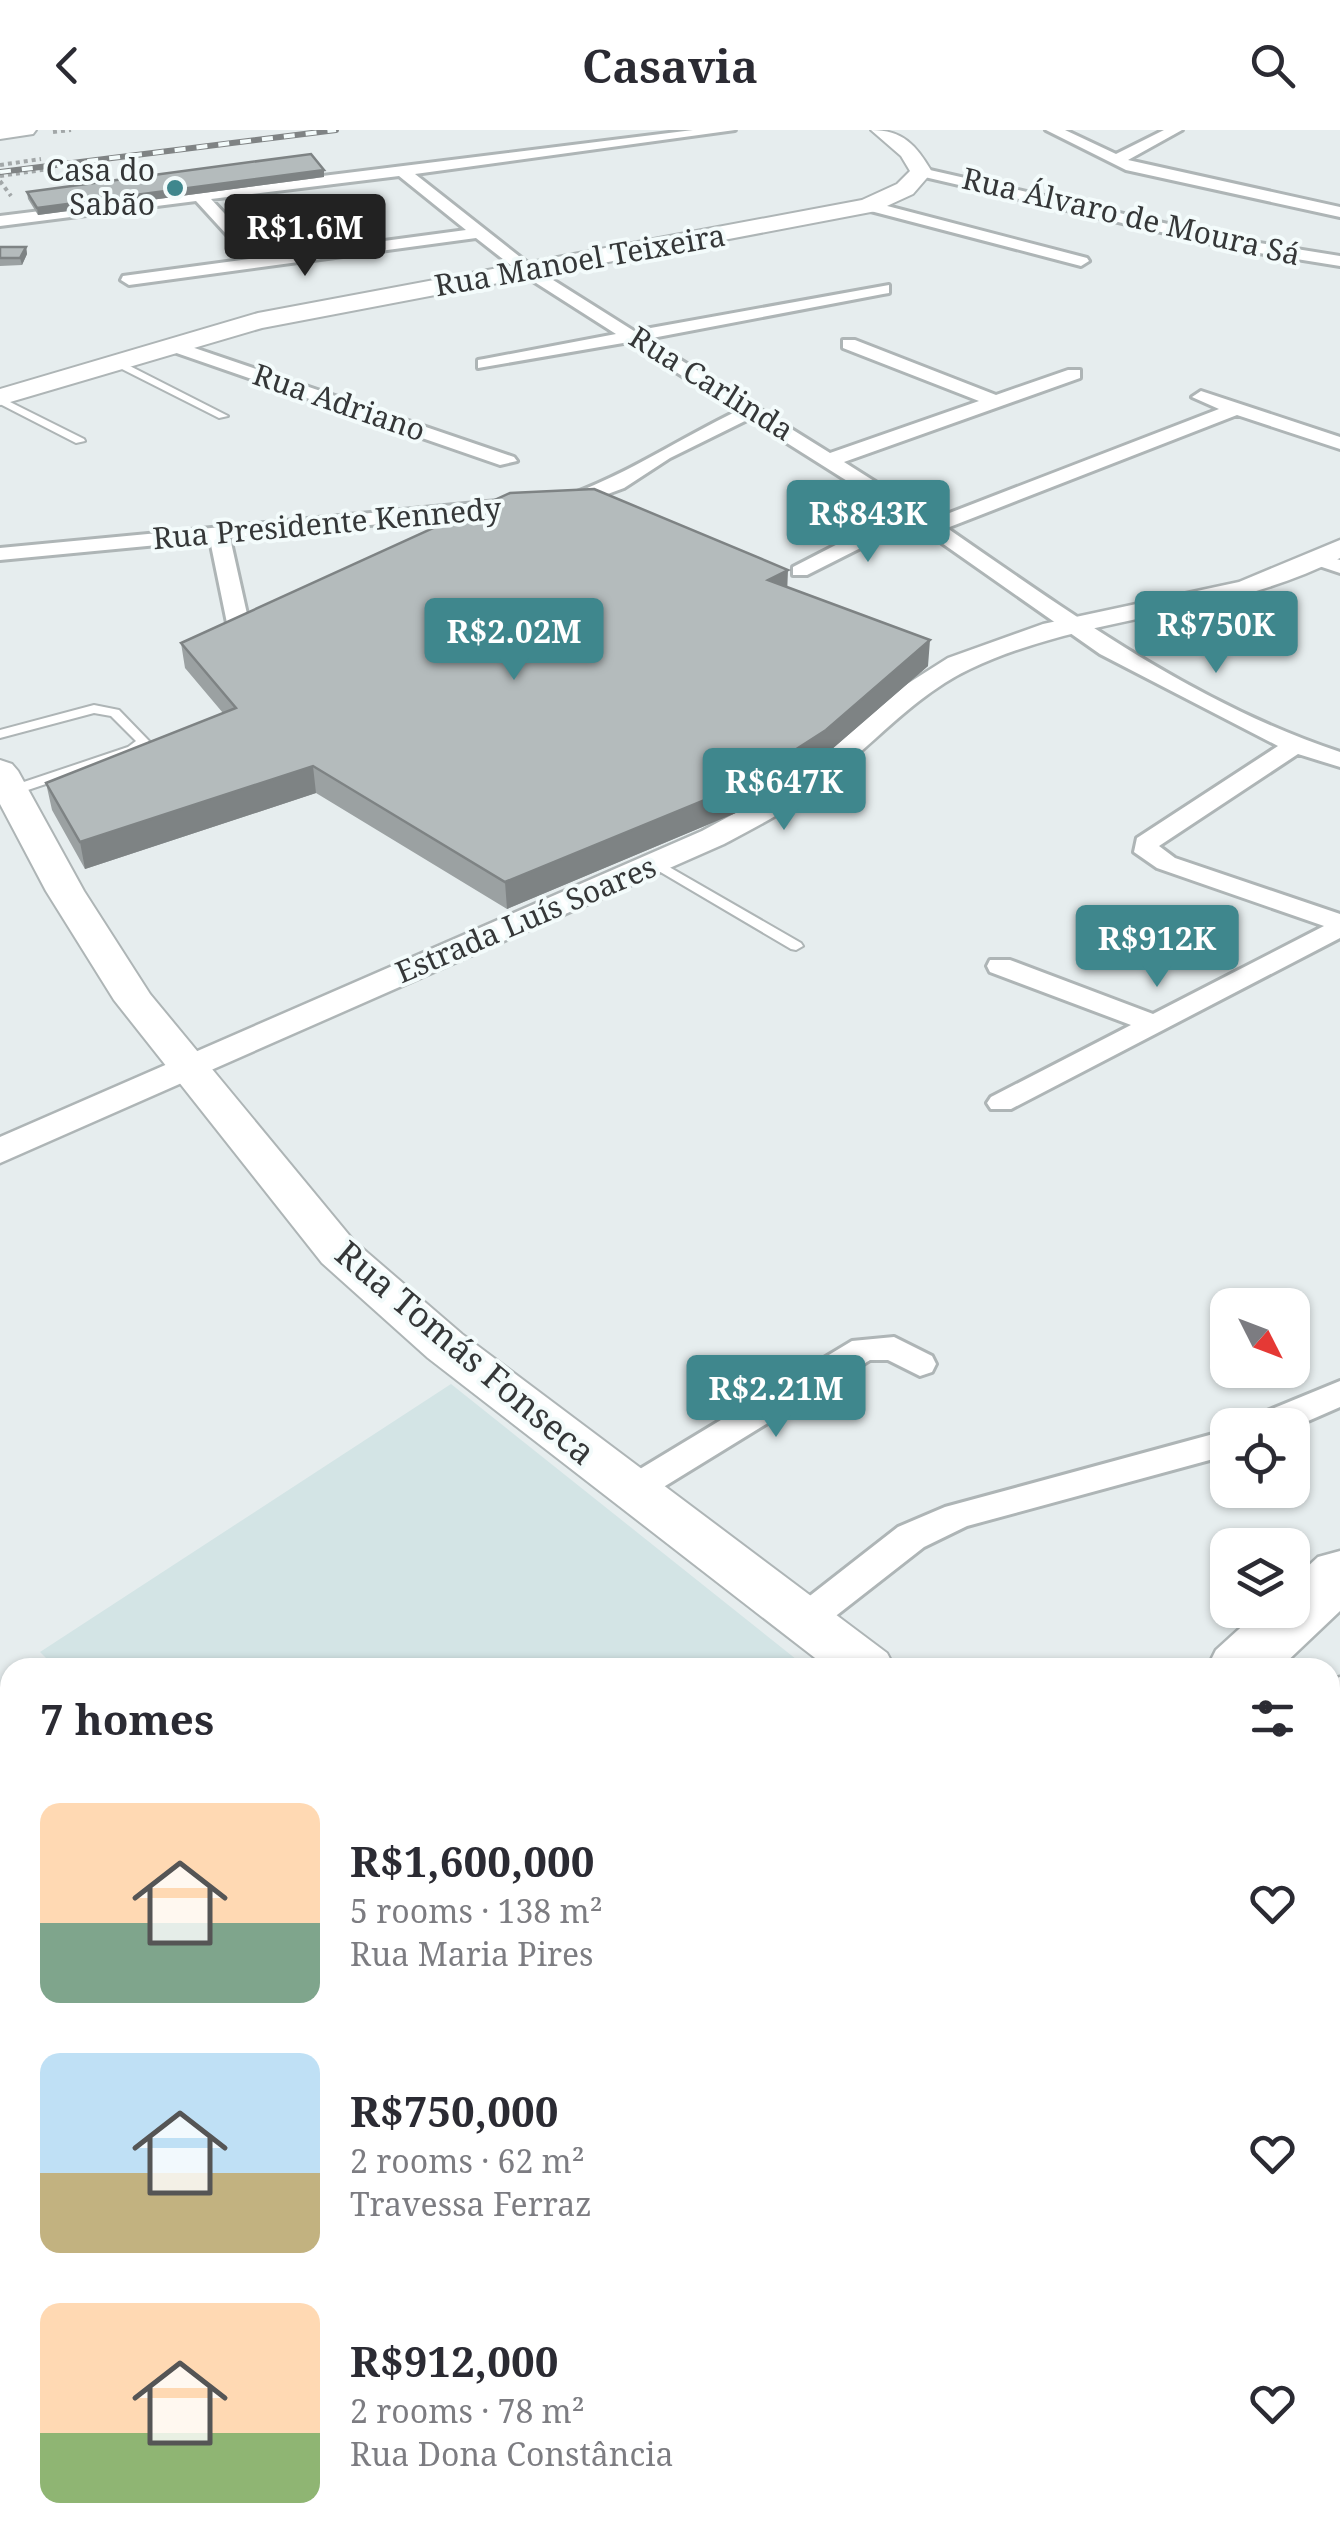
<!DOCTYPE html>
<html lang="en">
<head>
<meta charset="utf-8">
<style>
  body { margin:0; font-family:"Noto Serif",serif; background:#f2f2f3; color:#2b2b33; height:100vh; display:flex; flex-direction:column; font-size:38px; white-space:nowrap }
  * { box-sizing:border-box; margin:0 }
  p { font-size:32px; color:#7c7c81 }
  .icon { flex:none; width:55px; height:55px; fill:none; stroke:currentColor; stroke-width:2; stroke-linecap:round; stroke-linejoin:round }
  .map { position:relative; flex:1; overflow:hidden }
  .side { position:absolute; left:0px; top:1528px; width:1340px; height:892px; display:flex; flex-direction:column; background:#fff; border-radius:30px 30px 0 0; box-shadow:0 2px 8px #0004 }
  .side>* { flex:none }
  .needle { width:65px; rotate:132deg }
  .buttons { position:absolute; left:1210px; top:1158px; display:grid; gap:20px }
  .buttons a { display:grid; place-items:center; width:100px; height:100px; border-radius:20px; background:#fff; box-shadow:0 2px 8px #0004; font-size:50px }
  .price { position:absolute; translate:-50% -85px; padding:0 22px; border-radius:10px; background:#3f878d; color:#fff; font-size:32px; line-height:65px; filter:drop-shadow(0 2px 5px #0008) }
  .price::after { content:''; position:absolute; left:50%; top:60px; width:30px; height:22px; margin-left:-15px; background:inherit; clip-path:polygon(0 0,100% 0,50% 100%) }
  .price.on { background:#222; color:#fff }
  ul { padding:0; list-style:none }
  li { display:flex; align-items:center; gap:30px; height:250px; padding:0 40px }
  li span { display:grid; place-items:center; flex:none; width:280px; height:200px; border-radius:20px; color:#555 }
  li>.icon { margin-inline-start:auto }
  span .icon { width:120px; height:120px; fill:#fffc; stroke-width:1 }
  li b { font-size:42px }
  h2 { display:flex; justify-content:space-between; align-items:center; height:120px; padding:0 40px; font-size:42px }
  header { display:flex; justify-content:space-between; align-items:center; height:130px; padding:0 40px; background:#fff; font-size:45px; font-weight:700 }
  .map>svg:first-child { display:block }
</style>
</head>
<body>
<header><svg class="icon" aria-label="back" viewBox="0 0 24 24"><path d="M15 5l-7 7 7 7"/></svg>Casavia<svg class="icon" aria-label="search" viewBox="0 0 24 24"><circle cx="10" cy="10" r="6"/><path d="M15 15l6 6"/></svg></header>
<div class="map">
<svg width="1340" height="2418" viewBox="0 0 1340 2418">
  <rect width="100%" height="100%" fill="#e6edee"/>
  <path fill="#d3e4e5" d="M 451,1254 L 806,1537 L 56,1538 L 40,1522 Z
    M 0,1998 L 10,2012 L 10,2358 L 0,2366 Z"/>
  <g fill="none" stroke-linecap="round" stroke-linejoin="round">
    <defs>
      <path id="service" d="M 112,230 L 118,230 L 228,286 L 219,288 L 112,234 Z
        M 0,267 L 84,309 L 85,311 L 76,313 L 0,274 Z
        M 94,575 L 119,580 L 149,611 L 138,623 L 16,664 L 6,664 L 6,658 L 128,617 L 136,611 L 111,586 L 94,583 L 0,608 L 0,600 Z
        M 657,730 L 801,813 L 803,816 L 796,820 L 791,819 L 652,737 L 650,734 Z"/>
      <path id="minor" d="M 693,0 L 735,0 L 415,44 L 534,138 L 634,201 L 889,155 L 889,163 L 883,164 L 647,209 L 830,323 L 979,271 L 843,218 L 843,210 L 855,210 L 996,265 L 1068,240 L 1080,240 L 1080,248 L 844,332 L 934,389 L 1219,279 L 1192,267 L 1201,261 L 1340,307 L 1340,319 L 1237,285 L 947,398 C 1070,483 1197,575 1340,622 L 1340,637 L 1298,624 L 1159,716 L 1175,728 L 1340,784 L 1340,808 L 1011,979 L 991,979 L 987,973 L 991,967 L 1131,895 L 990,842 L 987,836 L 990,830 L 1010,830 L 1153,884 L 1324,796 L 1157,738 L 1134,722 L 1137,708 L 1278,616 L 1100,524 L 912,392 L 807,445 L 793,445 L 793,437 L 898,383 L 749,289 L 670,328 L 624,358 L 575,376 L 230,408 L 249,493 L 238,500 L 227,493 L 210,410 L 0,430 L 0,418 L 572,364 C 629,343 681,308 737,281 L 629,212 L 478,238 L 478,230 L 484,229 L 616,204 L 522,144 L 476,108 L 129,155 L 121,150 L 123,146 L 249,129 L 196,71 L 0,96 L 0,86 ZM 399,46 L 466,100 L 265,127 L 211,69 Z
        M 1046,0 L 1065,0 L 1116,24 L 1164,0 L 1182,0 L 1128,30 L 1340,77 L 1340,87 L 1126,40 Z
        M 921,38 L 1234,109 L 1340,126 L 1340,136 L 1234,119 L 916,45 L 916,39 Z
        M 868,71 L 1087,128 L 1089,131 L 1081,136 L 863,79 L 863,73 Z
        M 171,210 L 514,327 L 517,331 L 500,335 L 165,219 L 162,215 Z
        M 1320,424 L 1340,430 L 1340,443 L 1313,434 L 1313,426 Z
        M 894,1207 L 932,1226 L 936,1234 L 932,1242 L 920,1246 L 888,1230 L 870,1230 L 644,1369 L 632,1373 L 620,1369 L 615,1360 L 620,1351 L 852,1211 Z
        M 1340,1251 L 1340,1277 L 1292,1298 L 1250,1295 L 1255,1286 Z
        M 1228,1300 L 1228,1325 L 967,1396 L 924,1417 L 819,1499 L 806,1503 L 793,1499 L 788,1489 L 793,1479 L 898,1397 L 945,1377 Z
        M 34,2410 L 90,2410 L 87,2418 L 31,2418 Z"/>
      <path id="tertiary" d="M 1340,410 L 1340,428 C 1223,488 1088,483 970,539 C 913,566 871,617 821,655 C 791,679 758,696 724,714 L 0,1033 L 0,1007 L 702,701 L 776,661 L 896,561 L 948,528 L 1043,494 L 1239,452 Z
        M 1340,1732 L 1340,1781 L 1330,1785 L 1330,1736 Z
        M 775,2410 L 837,2410 L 836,2418 L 774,2418 Z"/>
      <path id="secondary" d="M 0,0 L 36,0 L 33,4 L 0,9 Z
        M 871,0 C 903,0 916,15 932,42 L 913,64 L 876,81 L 262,198 L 0,275 L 0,259 L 258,183 L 862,70 L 897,54 L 910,41 L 901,26 Z
        M 0,630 L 12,634 L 18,641 L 84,761 L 150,864 L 354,1111 L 462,1204 L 887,1523 L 895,1538 L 828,1538 L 428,1228 L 322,1133 L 114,870 L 46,761 L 0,674 Z"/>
      <path id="motorway" d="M 1340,1421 L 1340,1481 L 1280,1538 L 1207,1538 L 1216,1520 L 1260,1480 L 1292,1480 L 1292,1451 L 1318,1427 Z
        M 1340,1547 L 1340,1605 L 1330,1608 L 1330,1550 Z
        M 1330,1682 L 1340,1682 L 1340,1740 L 1330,1740 Z
        M 117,2410 L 208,2410 L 204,2418 L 114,2418 Z
        M 244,2410 L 335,2410 L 331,2418 L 241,2418 Z
        M 404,2410 L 496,2410 L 492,2418 L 401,2418 Z"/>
    </defs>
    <use href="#service" stroke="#aeb5b6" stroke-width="4"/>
    <use href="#minor" stroke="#aeb5b6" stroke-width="6"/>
    <use href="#tertiary" stroke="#aeb5b6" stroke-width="5"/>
    <use href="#secondary" stroke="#aeb5b6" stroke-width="4"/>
    <use href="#motorway" stroke="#aeb5b6" stroke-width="5"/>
    <path stroke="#a2a7a8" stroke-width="4" stroke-dasharray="4 4" stroke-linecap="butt" d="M 53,2 L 71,0
      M 0,35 L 41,29
      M 0,46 L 49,39
      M 0,51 L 11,66"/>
    <path stroke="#a2a7a8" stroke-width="9" stroke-dasharray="10 10" stroke-linecap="butt" d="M 546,2418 L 558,2410"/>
    <use href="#service" fill="#fff" fill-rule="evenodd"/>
    <use href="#minor" fill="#fff" fill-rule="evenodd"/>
    <use href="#tertiary" fill="#fff" fill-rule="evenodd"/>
    <use href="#secondary" fill="#fff" fill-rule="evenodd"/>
    <use href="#motorway" fill="#fff" fill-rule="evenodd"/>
    <defs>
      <path id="rail" d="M 0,42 L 336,0"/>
    </defs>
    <use href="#rail" stroke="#7f8384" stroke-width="6"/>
    <use href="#rail" stroke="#f3fbfb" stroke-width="4" stroke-dasharray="11" stroke-linecap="butt"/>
  </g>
  <path fill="#9ba1a2" d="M 324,47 L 38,85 L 28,69 L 27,62 Z
    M 0,117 L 26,117 L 27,124 L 22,135 L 0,136 Z
    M 787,457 L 928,536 L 824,626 L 738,682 L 507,779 L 316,663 L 85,739 L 52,680 L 46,653 L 223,583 L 185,538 L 181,513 Z"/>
  <path fill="#7e8384" d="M 324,40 L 324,47 L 38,85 L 37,78 Z
    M 26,117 L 27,124 L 22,135 L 20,128 Z
    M 788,440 L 787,465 L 768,450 Z
    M 930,510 L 928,536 L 824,626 L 738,682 L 507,779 L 505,752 Z
    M 313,636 L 316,663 L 85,739 L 80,712 Z"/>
  <path fill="#b4bbbc" stroke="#7e8384" stroke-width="2.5" d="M 311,24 L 324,40 L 37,78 L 27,62 Z
    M 0,117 L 26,117 L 20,128 L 0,128 Z
    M 594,359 L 788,440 L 768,450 L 930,510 L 826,600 L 739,656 L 505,752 L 313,636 L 80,712 L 46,653 L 236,578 L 181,513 L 510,363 Z"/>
  <circle fill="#3f878d" stroke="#f3fbfb" stroke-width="4" cx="175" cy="58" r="10"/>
  <g text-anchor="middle" stroke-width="8" stroke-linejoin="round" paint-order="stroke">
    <g font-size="30" fill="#353738" stroke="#f3fbfb" text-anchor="end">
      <text x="155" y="51">Casa do<tspan x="155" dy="34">Sabão</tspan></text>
    </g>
    <g font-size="30" fill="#353738" stroke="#f3fbfb">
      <text transform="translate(1131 87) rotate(13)" y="10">Rua Álvaro de Moura Sá</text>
      <text transform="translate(580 131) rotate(-10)" y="10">Rua Manoel Teixeira</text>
      <text transform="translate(711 254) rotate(32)" y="10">Rua Carlinda</text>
      <text transform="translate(339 273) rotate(19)" y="10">Rua Adriano</text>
      <text transform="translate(327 394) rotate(-5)" y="10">Rua Presidente Kennedy</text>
      <text transform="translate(526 790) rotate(-23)" y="10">Estrada Luís Soares</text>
    </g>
    <g font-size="35" fill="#353738" stroke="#f3fbfb">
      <text transform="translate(465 1223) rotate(40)" y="12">Rua Tomás Fonseca</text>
    </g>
  </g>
</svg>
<div class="buttons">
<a><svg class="needle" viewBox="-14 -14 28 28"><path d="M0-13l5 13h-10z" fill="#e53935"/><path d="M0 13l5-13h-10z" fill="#7c7c81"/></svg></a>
<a><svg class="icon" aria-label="locate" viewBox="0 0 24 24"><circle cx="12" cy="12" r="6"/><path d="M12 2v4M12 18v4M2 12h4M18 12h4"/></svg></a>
<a><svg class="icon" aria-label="layers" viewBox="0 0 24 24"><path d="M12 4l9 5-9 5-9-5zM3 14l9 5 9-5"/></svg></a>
</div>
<b class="price on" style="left:305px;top:149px">R$1.6M</b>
<b class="price" style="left:868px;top:435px">R$843K</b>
<b class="price" style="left:1216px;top:546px">R$750K</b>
<b class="price" style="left:514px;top:553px">R$2.02M</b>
<b class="price" style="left:784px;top:703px">R$647K</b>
<b class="price" style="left:1157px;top:860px">R$912K</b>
<b class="price" style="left:776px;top:1310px">R$2.21M</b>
<section class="side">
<h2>7 homes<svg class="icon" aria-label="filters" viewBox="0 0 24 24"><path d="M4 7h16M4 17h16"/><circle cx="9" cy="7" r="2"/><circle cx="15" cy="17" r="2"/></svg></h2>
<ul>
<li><span style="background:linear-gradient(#ffd9b3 60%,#7fa58c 0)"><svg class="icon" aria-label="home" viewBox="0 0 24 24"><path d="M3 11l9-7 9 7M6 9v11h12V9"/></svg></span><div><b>R$1,600,000</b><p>5 rooms · 138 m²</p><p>Rua Maria Pires</p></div><svg class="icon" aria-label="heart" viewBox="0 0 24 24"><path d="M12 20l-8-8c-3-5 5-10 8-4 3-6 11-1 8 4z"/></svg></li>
<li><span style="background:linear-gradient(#bfe0f5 60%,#c2b280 0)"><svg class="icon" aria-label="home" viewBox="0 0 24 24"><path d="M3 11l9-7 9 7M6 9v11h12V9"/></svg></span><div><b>R$750,000</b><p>2 rooms · 62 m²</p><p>Travessa Ferraz</p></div><svg class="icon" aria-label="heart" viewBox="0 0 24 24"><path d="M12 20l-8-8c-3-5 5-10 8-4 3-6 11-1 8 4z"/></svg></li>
<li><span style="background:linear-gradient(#ffd9b3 65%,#8fb573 0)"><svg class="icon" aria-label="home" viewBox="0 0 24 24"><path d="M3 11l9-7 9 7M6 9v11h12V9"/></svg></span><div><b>R$912,000</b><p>2 rooms · 78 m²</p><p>Rua Dona Constância</p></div><svg class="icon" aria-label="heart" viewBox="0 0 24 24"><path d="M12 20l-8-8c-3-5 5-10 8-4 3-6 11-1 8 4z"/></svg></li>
</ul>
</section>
</div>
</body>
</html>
